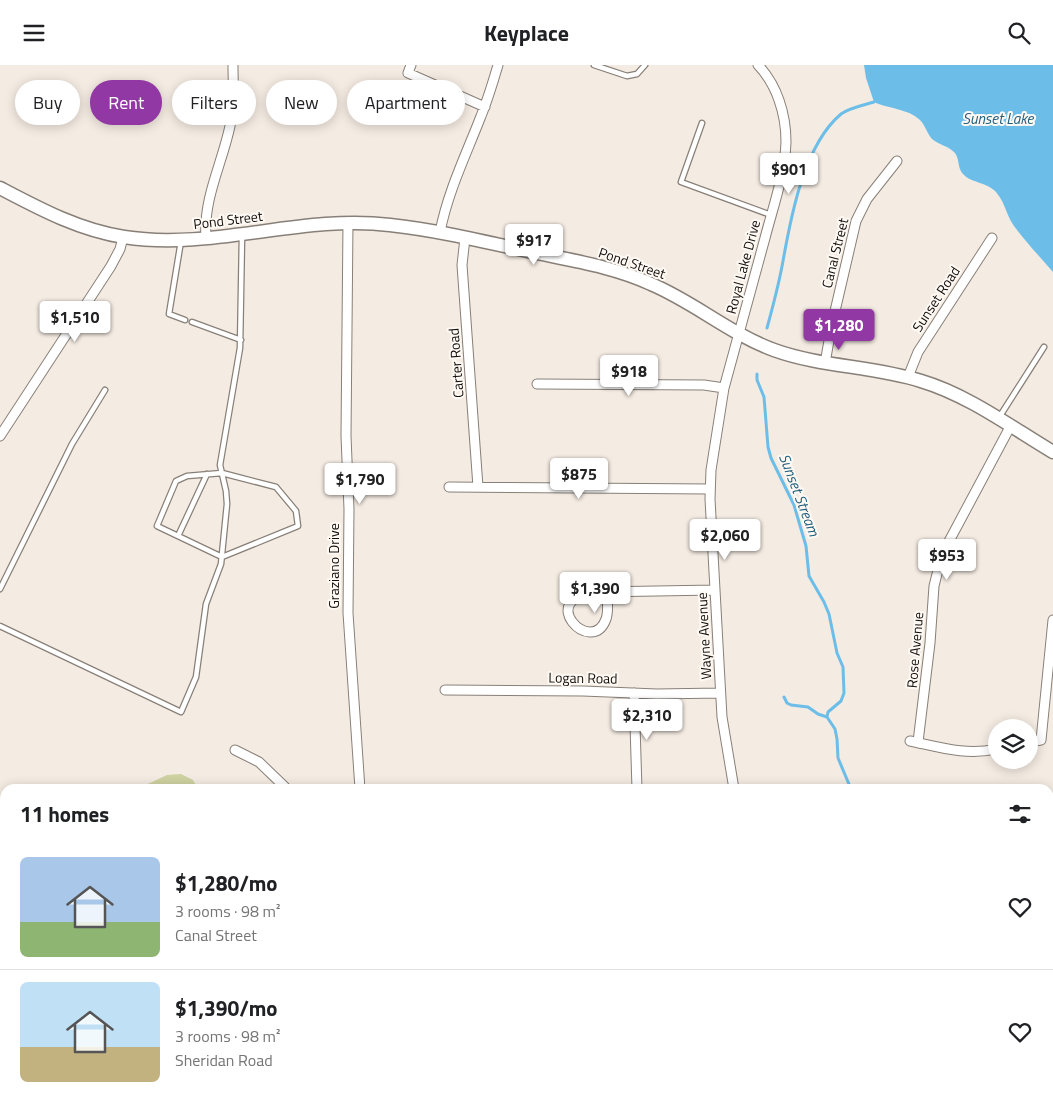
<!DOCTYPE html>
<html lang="en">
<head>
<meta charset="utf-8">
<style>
  body { margin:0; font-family:"Titillium Web",sans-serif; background:#f6f6f6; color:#202124; height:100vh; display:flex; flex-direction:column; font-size:19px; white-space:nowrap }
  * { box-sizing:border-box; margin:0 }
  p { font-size:16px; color:#757577 }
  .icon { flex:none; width:28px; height:28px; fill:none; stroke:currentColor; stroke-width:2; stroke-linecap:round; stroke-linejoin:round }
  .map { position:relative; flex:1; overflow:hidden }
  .drawer { position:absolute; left:0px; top:719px; width:1054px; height:321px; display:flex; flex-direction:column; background:#fff; border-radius:15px 15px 0 0; box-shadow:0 2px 12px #0003 }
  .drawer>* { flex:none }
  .top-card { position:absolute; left:15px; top:15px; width:500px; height:45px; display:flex; gap:10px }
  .fabs { position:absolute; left:988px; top:654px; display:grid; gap:10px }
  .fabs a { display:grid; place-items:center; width:50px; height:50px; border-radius:50%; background:#fff; box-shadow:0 2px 12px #0003; font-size:25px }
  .price { position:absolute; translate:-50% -42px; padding:0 11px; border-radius:5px; background:#fff; color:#222; font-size:16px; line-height:32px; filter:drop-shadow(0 1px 2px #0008) }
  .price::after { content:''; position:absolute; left:50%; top:30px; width:15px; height:11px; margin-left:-8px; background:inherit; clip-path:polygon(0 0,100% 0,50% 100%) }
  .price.current { background:#9138a4; color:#fff }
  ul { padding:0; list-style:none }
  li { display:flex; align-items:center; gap:15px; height:125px; padding:0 20px }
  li+li { border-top:1px solid #e0e0e0 }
  li span { display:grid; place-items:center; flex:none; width:140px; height:100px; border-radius:8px; color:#555 }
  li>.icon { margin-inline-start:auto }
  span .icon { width:60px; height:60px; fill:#fffc; stroke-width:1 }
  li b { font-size:21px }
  h2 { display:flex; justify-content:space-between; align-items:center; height:60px; padding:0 20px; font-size:21px }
  .chip { padding:0 18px; border-radius:22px; background:#fff; box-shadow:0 2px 12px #0003; font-size:18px; line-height:45px }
  .chip.current { background:#9138a4; color:#fff }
  header { display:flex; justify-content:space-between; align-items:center; height:65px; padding:0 20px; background:#fff; font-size:22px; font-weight:700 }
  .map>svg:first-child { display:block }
</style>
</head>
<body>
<header><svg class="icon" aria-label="menu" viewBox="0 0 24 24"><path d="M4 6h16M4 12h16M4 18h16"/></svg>Keyplace<svg class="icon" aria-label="search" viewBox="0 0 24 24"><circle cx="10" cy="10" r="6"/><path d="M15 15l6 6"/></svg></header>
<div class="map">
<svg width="1053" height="1039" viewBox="0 0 1053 1039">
  <rect width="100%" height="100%" fill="#f4ebe2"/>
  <path fill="#cfd2a1" d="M 181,709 L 193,715 L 198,724 L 137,724 L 167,710 Z
    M 1053,776 L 1053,1039 L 668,1039 L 675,1035 L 1049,1035 L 1049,777 Z
    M 5,909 L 5,1035 L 572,1035 L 573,1039 L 0,1039 L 0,910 Z"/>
  <path fill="#6cbee9" d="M 864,0 L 1053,0 L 1053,207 C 1040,192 1026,177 1014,161 C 1006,150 1006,139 996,127 C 987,117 971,118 963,109 C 957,102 960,95 955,88 C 949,81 939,80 932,74 C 927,68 925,60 920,55 C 907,43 888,44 874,37 L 866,13 Z"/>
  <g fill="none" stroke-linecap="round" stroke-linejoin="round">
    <path stroke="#6cbee9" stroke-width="3" d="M 767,263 C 773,241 779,219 783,196 C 791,151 804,80 841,49 C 849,43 864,40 874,37
      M 757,309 L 757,315 L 764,332 L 768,382 L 771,393 L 794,440 L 806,481 L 809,511 L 824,537 L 829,549 L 837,588 L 843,602 L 844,628 L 841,636 L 828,647 L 827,652 L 835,664 L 837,674 L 838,693 L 851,724
      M 784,632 L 787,638 L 791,640 L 808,642 L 818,649 L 827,652"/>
    <defs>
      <path id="service" d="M 594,0 L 627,11 L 637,9 L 645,0
        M 702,58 L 681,117 L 771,150
        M 181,176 L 169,249 L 185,255
        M 192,257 L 241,275
        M 1000,351 L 1044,282
        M 222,408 L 276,422 L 296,446 L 298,461 L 222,492 L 157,461 L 176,416 L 187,411 Z
        M 178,471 L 207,409
        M 0,524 L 72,379 L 105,325
        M 0,561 L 181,647 L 196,612 L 206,539 L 221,499 L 227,439 L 226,426 L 220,400 L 240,283 L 242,170"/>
      <path id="minor" d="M 411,0 L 408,8 L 485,42
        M 348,157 L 346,371 L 349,444 L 348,548 L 360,724
        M 440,167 C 448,126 466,90 481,51 C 488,34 493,17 498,0
        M 206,173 C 203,134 222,99 230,61 C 235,41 233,21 233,0
        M 465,173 L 462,200 L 478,422
        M 825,298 L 832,259 L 856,156 L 867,134 L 897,96
        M 908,312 L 918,287 L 992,173
        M 537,319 L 704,320 L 724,323
        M 0,371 L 111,201 L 120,184 L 123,172
        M 449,422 L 710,424
        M 607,527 C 607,535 609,546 606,554 C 592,593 533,532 598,527 L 715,525
        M 445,625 L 583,626 L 657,629 L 720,628
        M 634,628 L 637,724
        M 910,676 C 939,682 967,691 996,684
        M 918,677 L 930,578 L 934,521 L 938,505 L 947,480 L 1010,362
        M 1029,677 L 1041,675 L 1053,555
        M 235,685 L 259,697 L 287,724
        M 734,724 L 722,652 L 710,434 L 711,405 L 724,323 C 738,273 751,223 765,173 C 773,142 785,109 786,77 C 786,49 777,20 758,0"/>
      <path id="secondary" d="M 0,123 C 40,144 79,165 124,172 C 213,186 301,149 390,160 C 436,165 482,176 527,186 C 569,195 612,201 651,219 C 694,237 730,269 774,285 C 821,302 873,301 921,316 C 968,330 1011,362 1053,387"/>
    </defs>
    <use href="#service" stroke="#888078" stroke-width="7"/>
    <use href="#minor" stroke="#888078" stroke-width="11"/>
    <use href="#secondary" stroke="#888078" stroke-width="15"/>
    <use href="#service" stroke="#fff" stroke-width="4.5"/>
    <use href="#minor" stroke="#fff" stroke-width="9"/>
    <use href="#secondary" stroke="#fff" stroke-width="12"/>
  </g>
  <g text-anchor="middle" stroke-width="4" stroke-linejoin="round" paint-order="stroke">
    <g font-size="14" fill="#110e0b" stroke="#fff9f4">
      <text transform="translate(228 155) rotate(-7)" y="5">Pond Street</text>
      <text transform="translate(835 188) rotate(-76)" y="5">Canal Street</text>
      <text transform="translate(632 198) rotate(19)" y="5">Pond Street</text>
      <text transform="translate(743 202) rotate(-75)" y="5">Royal Lake Drive</text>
      <text transform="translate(936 234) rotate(-57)" y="5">Sunset Road</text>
      <text transform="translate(456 298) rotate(-94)" y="5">Carter Road</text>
      <text transform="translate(334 501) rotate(-90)" y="5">Graziano Drive</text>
      <text transform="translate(704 571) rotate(-93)" y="5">Wayne Avenue</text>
      <text transform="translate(915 585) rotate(-85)" y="5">Rose Avenue</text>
      <text transform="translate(583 613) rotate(1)" y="5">Logan Road</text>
    </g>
    <g font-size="15" font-style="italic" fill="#205f7d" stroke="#fff9f4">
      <text x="998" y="59">Sunset Lake</text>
      <text transform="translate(799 430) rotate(69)" y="5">Sunset Stream</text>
    </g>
  </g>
</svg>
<div class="fabs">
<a><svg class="icon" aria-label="layers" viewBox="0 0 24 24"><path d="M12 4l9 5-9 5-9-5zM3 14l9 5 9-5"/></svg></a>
</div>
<b class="price" style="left:789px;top:130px">$901</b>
<b class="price" style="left:534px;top:201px">$917</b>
<b class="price" style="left:75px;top:278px">$1,510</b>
<b class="price current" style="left:839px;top:286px">$1,280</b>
<b class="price" style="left:629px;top:332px">$918</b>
<b class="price" style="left:579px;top:435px">$875</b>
<b class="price" style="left:360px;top:440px">$1,790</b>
<b class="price" style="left:725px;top:496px">$2,060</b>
<b class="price" style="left:947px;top:516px">$953</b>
<b class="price" style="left:595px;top:549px">$1,390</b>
<b class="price" style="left:647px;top:676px">$2,310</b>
<div class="top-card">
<a class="chip">Buy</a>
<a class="chip current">Rent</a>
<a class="chip">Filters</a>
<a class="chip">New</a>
<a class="chip">Apartment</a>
</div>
<section class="drawer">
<h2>11 homes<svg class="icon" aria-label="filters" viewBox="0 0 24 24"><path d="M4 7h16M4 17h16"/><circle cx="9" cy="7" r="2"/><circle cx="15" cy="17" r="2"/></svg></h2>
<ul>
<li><span style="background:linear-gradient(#a9c7e8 65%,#8fb573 0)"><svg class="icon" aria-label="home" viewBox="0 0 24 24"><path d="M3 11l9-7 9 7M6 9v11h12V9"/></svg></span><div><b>$1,280/mo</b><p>3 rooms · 98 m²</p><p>Canal Street</p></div><svg class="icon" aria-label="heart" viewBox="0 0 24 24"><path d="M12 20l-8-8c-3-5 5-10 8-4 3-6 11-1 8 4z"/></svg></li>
<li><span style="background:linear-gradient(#bfe0f5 65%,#c2b280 0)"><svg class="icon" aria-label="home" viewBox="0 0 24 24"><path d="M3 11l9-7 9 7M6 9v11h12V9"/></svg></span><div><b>$1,390/mo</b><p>3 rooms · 98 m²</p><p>Sheridan Road</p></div><svg class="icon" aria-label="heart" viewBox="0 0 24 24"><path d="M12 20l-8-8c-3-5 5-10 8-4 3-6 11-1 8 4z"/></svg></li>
</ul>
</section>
</div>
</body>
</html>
